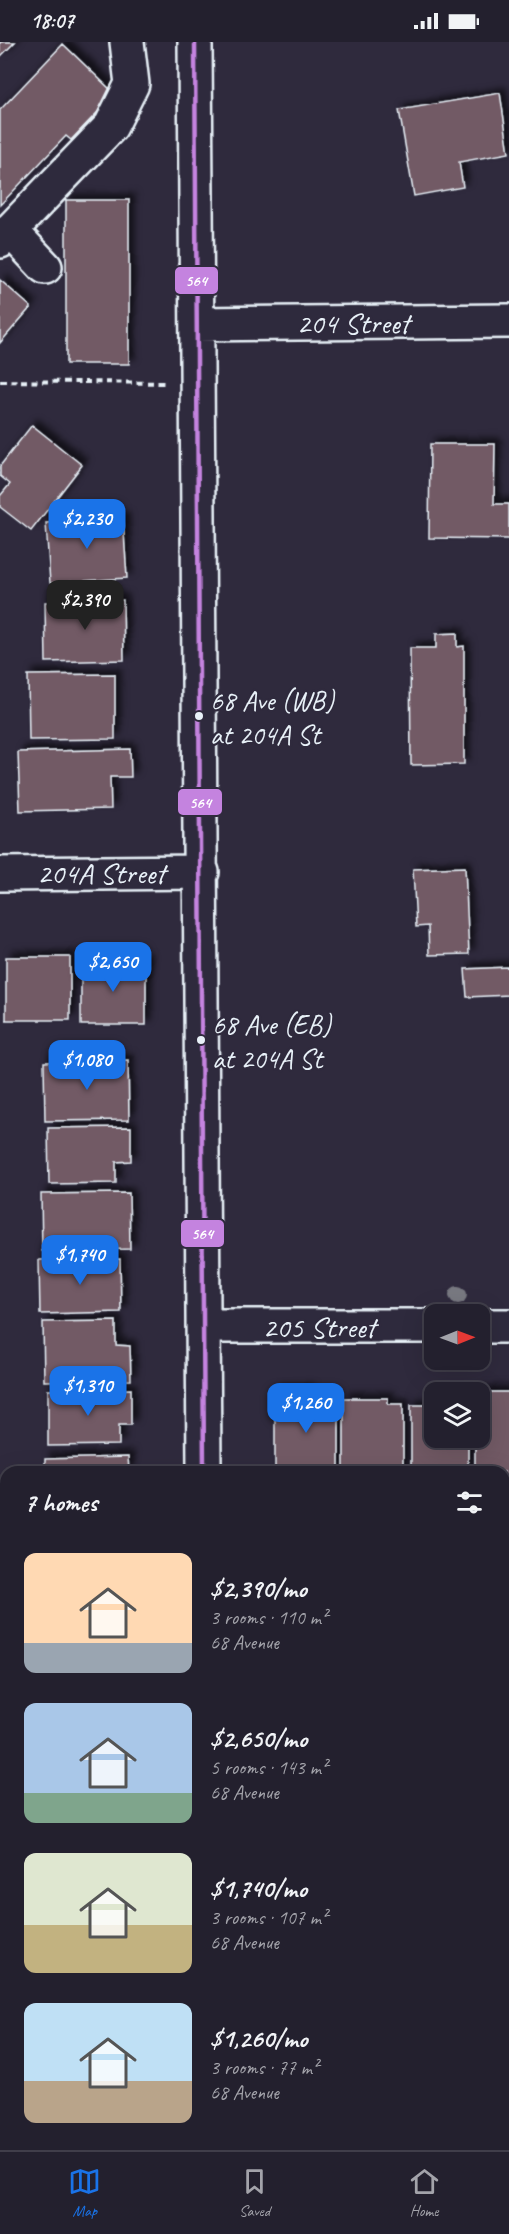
<!DOCTYPE html>
<html lang="en">
<head>
<meta charset="utf-8">
<style>
  body { margin:0; font-family:Caveat,sans-serif; background:#2f2d3a; color:#f1f3f6; height:100vh; display:flex; flex-direction:column; font-size:22px; white-space:nowrap }
  * { box-sizing:border-box; margin:0 }
  p { font-size:20px; color:#a3a3aa }
  .icon { flex:none; width:33px; height:33px; fill:none; stroke:currentColor; stroke-width:2; stroke-linecap:round; stroke-linejoin:round }
  .map { position:relative; flex:1; overflow:hidden }
  .details { position:absolute; left:0px; top:1424px; width:510px; height:686px; display:flex; flex-direction:column; background:#23202e; border-radius:18px 18px 0 0; box-shadow:0 6px 24px #0002,0 0 0 2px #403e4a }
  .details>* { flex:none }
  .needle { width:39px; rotate:89deg }
  .fabs { position:absolute; left:424px; top:1262px; display:grid; gap:12px }
  .fabs a { display:grid; place-items:center; width:66px; height:66px; border-radius:12px; background:#23202e; box-shadow:0 6px 24px #0002,0 0 0 2px #403e4a; font-size:30px }
  .price { position:absolute; translate:-50% -51px; padding:0 14px; border-radius:12px; background:#1a73e8; color:#fff; font-size:20px; line-height:39px; filter:drop-shadow(0 2px 3px #0008) }
  .price::after { content:''; position:absolute; left:50%; top:36px; width:18px; height:14px; margin-left:-9px; background:inherit; clip-path:polygon(0 0,100% 0,50% 100%) }
  .price.on { background:#222; color:#fff }
  ul { padding:0; list-style:none }
  li { display:flex; align-items:center; gap:18px; height:150px; padding:0 24px }
  li span { display:grid; place-items:center; flex:none; width:168px; height:120px; border-radius:12px; color:#555 }
  li>.icon { margin-inline-start:auto }
  span .icon { width:72px; height:72px; fill:#fffc; stroke-width:1 }
  li b { font-size:26px }
  h2 { display:flex; justify-content:space-between; align-items:center; height:72px; padding:0 24px; font-size:26px }
  .status { display:flex; justify-content:space-between; align-items:center; height:42px; padding:0 30px; background:#23202e; direction:ltr }
  .status svg { height:16px; fill:currentColor }
  .dock { display:flex; justify-content:space-around; align-items:center; height:84px; border-top:2px solid #403e4a; background:#23202e; font-size:16px; color:#a3a3aa }
  .dock a { display:grid; justify-items:center; gap:3px }
  .dock .on { color:#1a73e8 }
  .map>svg:first-child { display:block }
</style>
</head>
<body>
<div class="status"><b>18:07</b><svg viewBox="0 0 49 12"><path d="M0 12V9h3v3zM5 12V6h3v6zM10 12V3h3v9zM15 12V0h3v12zM26 1h20v11H26zM47 4h2v5h-2z"/></svg></div>
<div class="map">
<svg width="509" height="2108" viewBox="0 0 509 2108">
  <defs>
    <filter id="shadow"><feDropShadow dx="5.5" dy="-5.5" stdDeviation="3" flood-color="#0009"/></filter>
  </defs>
  <rect width="100%" height="100%" fill="#2f2a3d"/>
  <filter id="ink" filterUnits="userSpaceOnUse"><feTurbulence type="fractalNoise" baseFrequency=".0167" numOctaves="2"/><feDisplacementMap in="SourceGraphic" scale="12" xChannelSelector="R" yChannelSelector="G"/><feConvolveMatrix kernelMatrix="1 2 1 2 8 2 1 2 1" color-interpolation-filters="sRGB"/></filter>
  <g filter="url(#ink)">
    <path fill="#725a65" stroke="#e8f1f8" stroke-width="1.5" filter="url(#shadow)" d="M 0,0 L 15,0 L 0,15 Z
      M 63,2 L 115,52 L 71,98 L 66,94 L 0,163 L 0,68 Z
      M 500,51 L 509,111 L 459,120 L 463,145 L 414,154 L 399,68 Z
      M 66,158 L 129,158 L 129,322 L 66,322 Z
      M 0,238 L 31,265 L 0,301 Z
      M 32,383 L 82,423 L 31,489 L 0,465 L 0,454 L 10,442 L 0,434 L 0,424 Z
      M 430,402 L 495,402 L 494,462 L 509,462 L 509,497 L 429,496 Z
      M 123,476 L 127,536 L 50,541 L 46,481 Z
      M 123,558 L 124,618 L 46,620 L 45,560 Z
      M 457,591 L 457,605 L 464,604 L 464,722 L 411,723 L 410,606 L 436,606 L 436,592 Z
      M 115,632 L 115,697 L 29,698 L 28,633 Z
      M 130,707 L 131,735 L 110,735 L 111,767 L 20,769 L 18,710 Z
      M 465,825 L 469,912 L 429,913 L 428,884 L 416,885 L 413,827 Z
      M 6,915 L 70,915 L 70,978 L 6,978 Z
      M 81,918 L 146,918 L 146,983 L 81,983 Z
      M 509,925 L 509,953 L 467,955 L 465,927 Z
      M 128,1018 L 129,1078 L 45,1079 L 44,1020 Z
      M 131,1085 L 131,1119 L 116,1120 L 116,1141 L 49,1142 L 48,1086 Z
      M 129,1151 L 130,1207 L 42,1209 L 41,1152 Z
      M 120,1217 L 121,1270 L 40,1272 L 39,1218 Z
      M 116,1279 L 116,1303 L 130,1304 L 131,1338 L 44,1339 L 43,1280 Z
      M 131,1347 L 131,1383 L 119,1383 L 119,1403 L 48,1404 L 48,1348 Z
      M 275,1348 L 309,1348 L 309,1362 L 339,1362 L 339,1430 L 275,1430 Z
      M 475,1350 L 509,1350 L 509,1465 L 504,1465 L 504,1430 L 475,1430 L 475,1395 L 480,1395 L 480,1350 Z
      M 344,1356 L 388,1356 L 388,1362 L 403,1362 L 403,1430 L 344,1430 Z
      M 411,1363 L 435,1363 L 435,1395 L 468,1395 L 468,1430 L 411,1430 Z
      M 128,1415 L 129,1430 L 45,1430 L 45,1417 Z
      M 504,1508 L 509,1508 L 509,1580 L 504,1580 Z
      M 504,1587 L 509,1587 L 509,1659 L 504,1659 Z
      M 509,1666 L 509,1738 L 504,1738 L 504,1667 Z
      M 504,1745 L 509,1745 L 509,1849 L 504,1849 Z
      M 509,1856 L 509,1961 L 504,1963 L 504,1859 Z
      M 509,2102 L 509,2108 L 490,2108 L 489,2103 Z
      M 51,2103 L 136,2103 L 136,2108 L 51,2108 Z
      M 308,2103 L 343,2103 L 343,2108 L 277,2108 L 277,2104 Z
      M 413,2103 L 413,2108 L 348,2108 L 348,2104 Z
      M 420,2103 L 485,2103 L 485,2108 L 420,2108 Z"/>
    <g fill="none" stroke-linecap="round" stroke-linejoin="round">
      <defs>
        <path id="minor" d="M 195,0 L 204,1430
          M 10,188 L 45,225
          M 0,199 L 111,84 L 132,42 L 127,0
          M 197,282 L 509,279
          M 0,832 L 202,830
          M 203,1284 L 435,1284
          M 480,1284 L 509,1284
          M 504,2047 L 509,2047
          M 210,2103 L 210,2108"/>
      </defs>
      <use href="#minor" stroke="#e8f1f8" stroke-width="38"/>
      <path stroke="#e8f1f8" stroke-width="4" stroke-dasharray="6 4.5" stroke-linecap="butt" d="M 0,339 L 164,341"/>
      <use href="#minor" stroke="#2f2a3d" stroke-width="33"/>
      <defs>
        <path id="bus-1" d="M 195,0 L 204,1430"/>
      </defs>
      <use href="#bus-1" stroke="#2f2a3d" stroke-width="9"/>
      <use href="#bus-1" stroke="#c483df" stroke-width="4.5"/>
    </g>
    <circle fill="#787981" cx="458" cy="1253" r="9"/>
  </g>
  <g fill="#e8f1f8" stroke="#2f2a3d" stroke-width="2">
    <circle cx="199" cy="674" r="5"/>
    <circle cx="201" cy="998" r="5"/>
  </g>
  <g text-anchor="middle" stroke-width="4.5" stroke-linejoin="round" paint-order="stroke">
    <g font-size="28" fill="#e8f1f8" stroke="#2f2a3d" text-anchor="start">
      <text x="210" y="668">68 Ave (WB)<tspan x="210" dy="34">at 204A St</tspan></text>
      <text x="212" y="992">68 Ave (EB)<tspan x="212" dy="34">at 204A St</tspan></text>
    </g>
    <g font-size="30" fill="#e8f1f8" stroke="#2f2a3d">
      <text x="353" y="291">204 Street</text>
      <text x="101" y="841">204A Street</text>
      <text x="319" y="1295">205 Street</text>
    </g>
  </g>
  <g stroke="#2f2a3d" stroke-width="2">
    <rect x="174" y="224" width="45" height="29" rx="6" fill="#c483df"/>
    <rect x="177" y="746" width="46" height="28" rx="6" fill="#c483df"/>
    <rect x="180" y="1177" width="45" height="29" rx="6" fill="#c483df"/>
  </g>
  <g font-size="16" text-anchor="middle" font-weight="bold" fill="#fff">
    <text x="196" y="244">564</text>
    <text x="200" y="766">564</text>
    <text x="202" y="1197">564</text>
  </g>
</svg>
<div class="fabs">
<a><svg class="needle" viewBox="-14 -14 28 28"><path d="M0-13l5 13h-10z" fill="#e53935"/><path d="M0 13l5-13h-10z" fill="#a3a3aa"/></svg></a>
<a><svg class="icon" aria-label="layers" viewBox="0 0 24 24"><path d="M12 4l9 5-9 5-9-5zM3 14l9 5 9-5"/></svg></a>
</div>
<b class="price" style="left:87px;top:508px">$2,230</b>
<b class="price on" style="left:85px;top:589px">$2,390</b>
<b class="price" style="left:113px;top:951px">$2,650</b>
<b class="price" style="left:87px;top:1049px">$1,080</b>
<b class="price" style="left:80px;top:1244px">$1,740</b>
<b class="price" style="left:88px;top:1375px">$1,310</b>
<b class="price" style="left:306px;top:1392px">$1,260</b>
<section class="details">
<h2>7 homes<svg class="icon" aria-label="filters" viewBox="0 0 24 24"><path d="M4 7h16M4 17h16"/><circle cx="9" cy="7" r="2"/><circle cx="15" cy="17" r="2"/></svg></h2>
<ul>
<li><span style="background:linear-gradient(#ffd9b3 75%,#9aa5b1 0)"><svg class="icon" aria-label="home" viewBox="0 0 24 24"><path d="M3 11l9-7 9 7M6 9v11h12V9"/></svg></span><div><b>$2,390/mo</b><p>3 rooms · 110 m²</p><p>68 Avenue</p></div></li>
<li><span style="background:linear-gradient(#a9c7e8 75%,#7fa58c 0)"><svg class="icon" aria-label="home" viewBox="0 0 24 24"><path d="M3 11l9-7 9 7M6 9v11h12V9"/></svg></span><div><b>$2,650/mo</b><p>5 rooms · 143 m²</p><p>68 Avenue</p></div></li>
<li><span style="background:linear-gradient(#dfe7d0 60%,#c2b280 0)"><svg class="icon" aria-label="home" viewBox="0 0 24 24"><path d="M3 11l9-7 9 7M6 9v11h12V9"/></svg></span><div><b>$1,740/mo</b><p>3 rooms · 107 m²</p><p>68 Avenue</p></div></li>
<li><span style="background:linear-gradient(#bfe0f5 65%,#b9a48a 0)"><svg class="icon" aria-label="home" viewBox="0 0 24 24"><path d="M3 11l9-7 9 7M6 9v11h12V9"/></svg></span><div><b>$1,260/mo</b><p>3 rooms · 77 m²</p><p>68 Avenue</p></div></li>
</ul>
</section>
</div>
<nav class="dock">
<a class="on"><svg class="icon" aria-label="map" viewBox="0 0 24 24"><path d="M3 6l6-2 6 2 6-2v14l-6 2-6-2-6 2zM9 4v14M15 6v14"/></svg>Map</a>
<a><svg class="icon" aria-label="saved" viewBox="0 0 24 24"><path d="M7 4h10v16l-5-4-5 4z"/></svg>Saved</a>
<a><svg class="icon" aria-label="home" viewBox="0 0 24 24"><path d="M3 11l9-7 9 7M6 9v11h12V9"/></svg>Home</a>
</nav>
</body>
</html>
